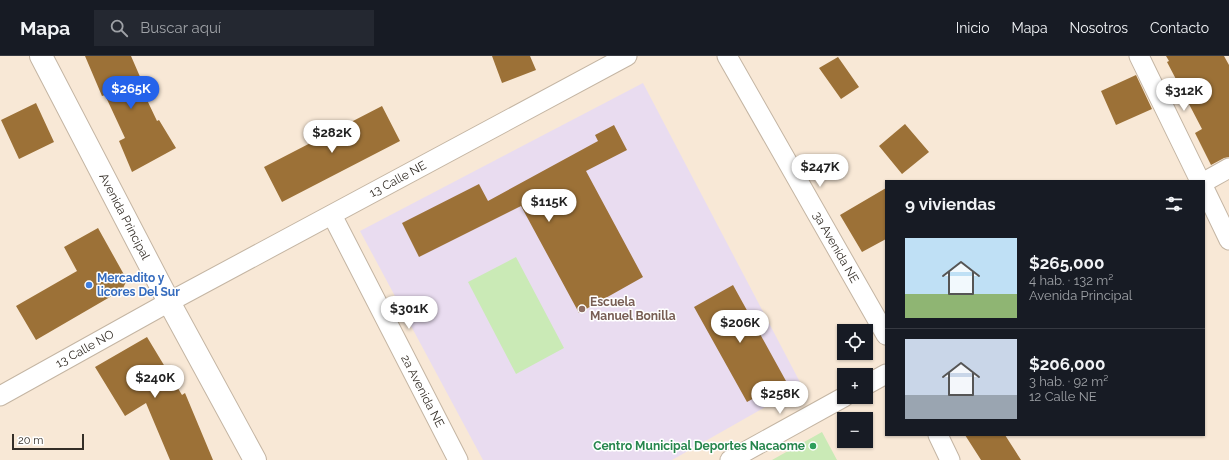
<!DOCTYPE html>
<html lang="es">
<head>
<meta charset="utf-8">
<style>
  body { margin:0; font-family:Raleway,sans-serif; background:#242831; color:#f1f3f6; height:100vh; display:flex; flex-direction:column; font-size:15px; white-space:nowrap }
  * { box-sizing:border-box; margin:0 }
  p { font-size:13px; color:#9ea1a6 }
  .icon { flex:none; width:22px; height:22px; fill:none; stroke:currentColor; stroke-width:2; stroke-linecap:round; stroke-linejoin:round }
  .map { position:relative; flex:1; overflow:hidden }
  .panel { position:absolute; left:885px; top:124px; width:320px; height:256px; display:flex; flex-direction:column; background:#171b24; border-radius:0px; box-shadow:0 1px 3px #0004 }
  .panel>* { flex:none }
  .fabs { position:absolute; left:837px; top:268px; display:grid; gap:8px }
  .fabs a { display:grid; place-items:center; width:36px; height:36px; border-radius:0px; background:#171b24; box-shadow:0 1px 3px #0004; font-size:20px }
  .scale { position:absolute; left:12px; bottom:10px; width:72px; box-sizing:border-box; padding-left:4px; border:2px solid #342e27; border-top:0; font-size:11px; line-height:14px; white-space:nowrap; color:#342e27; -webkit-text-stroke:3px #fff; paint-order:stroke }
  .price { position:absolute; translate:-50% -34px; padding:0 9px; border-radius:14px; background:#fff; color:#222; font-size:13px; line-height:26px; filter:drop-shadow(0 1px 2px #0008) }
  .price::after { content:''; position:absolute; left:50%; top:24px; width:12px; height:9px; margin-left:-6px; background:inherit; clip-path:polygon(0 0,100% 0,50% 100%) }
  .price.active { background:#2563eb; color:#fff }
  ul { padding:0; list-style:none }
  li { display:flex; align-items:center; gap:12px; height:100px; padding:0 20px }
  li+li { border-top:1px solid #363941 }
  li span { display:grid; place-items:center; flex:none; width:112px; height:80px; border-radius:0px; color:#555 }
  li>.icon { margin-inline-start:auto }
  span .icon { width:48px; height:48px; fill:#fffc; stroke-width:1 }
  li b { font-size:17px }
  h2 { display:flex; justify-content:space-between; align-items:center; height:48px; padding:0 20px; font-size:17px }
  header { display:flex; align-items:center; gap:24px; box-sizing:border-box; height:56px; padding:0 20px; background:#171b24; border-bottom:1px solid #363941 }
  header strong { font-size:19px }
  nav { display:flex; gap:22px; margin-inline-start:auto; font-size:14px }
  .search { width:280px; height:36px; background:#242831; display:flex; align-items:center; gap:10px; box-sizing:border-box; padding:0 14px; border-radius:0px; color:#9ea1a6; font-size:15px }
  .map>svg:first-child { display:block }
</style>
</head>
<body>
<header>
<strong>Mapa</strong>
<div class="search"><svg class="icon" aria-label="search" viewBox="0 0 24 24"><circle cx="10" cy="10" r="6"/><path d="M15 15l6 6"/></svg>Buscar aquí</div>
<nav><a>Inicio</a><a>Mapa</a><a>Nosotros</a><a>Contacto</a></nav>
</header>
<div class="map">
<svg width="1229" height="404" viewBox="0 0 1229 404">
  <rect width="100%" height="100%" fill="#f8e8d6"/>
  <path fill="#e9dcf0" d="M 643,27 L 802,330 L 672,404 L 483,404 L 360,175 Z"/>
  <path fill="#caeab6" d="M 516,201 L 564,292 L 516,318 L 468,226 Z
    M 822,376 L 837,404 L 772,404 Z"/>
  <path fill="#9c7137" d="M 85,0 L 131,0 L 141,23 L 138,25 L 157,65 L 159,64 L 176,92 L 132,116 L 119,85 L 125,82 L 105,39 L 102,40 Z
    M 492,0 L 530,0 L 536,14 L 502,27 Z
    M 1166,0 L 1224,0 L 1229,9 L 1229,101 L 1224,102 L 1211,109 L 1195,77 L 1202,73 L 1167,6 L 1169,5 Z
    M 838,1 L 859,31 L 841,43 L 819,12 Z
    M 1136,19 L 1152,53 L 1116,69 L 1101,35 Z
    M 36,47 L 54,86 L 19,103 L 1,64 Z
    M 382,50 L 400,85 L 282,146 L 264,111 Z
    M 905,68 L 929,96 L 902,118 L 879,90 Z
    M 614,69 L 627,94 L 586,115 L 643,221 L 579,257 L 521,150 L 419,201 L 402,167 L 479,128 L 488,145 L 598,85 L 595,79 Z
    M 886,132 L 886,183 L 862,196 L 840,159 Z
    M 98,172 L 127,224 L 122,234 L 36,284 L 16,250 L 77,215 L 64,191 Z
    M 733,229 L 786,325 L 747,346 L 694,251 Z
    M 147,281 L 182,339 L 185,337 L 213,404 L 170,404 L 146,347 L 125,360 L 95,311 Z
    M 965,379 L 1005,379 L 1021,404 L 981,404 Z"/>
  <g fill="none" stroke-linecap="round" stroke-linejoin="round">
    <defs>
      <g id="minor">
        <path id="s1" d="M 727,0 L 886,279"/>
        <path d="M 1139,0 L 1200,125"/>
        <path d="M 1204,126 L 1229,112"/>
        <path d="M 1204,132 L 1229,184"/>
        <path id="s2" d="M 332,159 L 458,404"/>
        <path d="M 866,329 L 886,318"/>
        <path id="s3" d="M 0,340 L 169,246 L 627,0"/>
        <path d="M 938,379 L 950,404"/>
        <path d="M 730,404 L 844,341"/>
      </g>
      <g id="tertiary">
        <path id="s4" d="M 41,0 L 169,246 L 255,404"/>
      </g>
    </defs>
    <use href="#minor" stroke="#c4b5a3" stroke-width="21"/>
    <use href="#tertiary" stroke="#c4b5a3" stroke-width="24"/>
    <use href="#minor" stroke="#fff" stroke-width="19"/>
    <use href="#tertiary" stroke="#fff" stroke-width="22"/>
  </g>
  <circle fill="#3f7fe0" stroke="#fff" stroke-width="1.5" cx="89" cy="229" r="4"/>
  <circle fill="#8d6e63" stroke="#fff" stroke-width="1.5" cx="582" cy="253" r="4"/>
  <circle fill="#2e9e5b" stroke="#fff" stroke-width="1.5" cx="813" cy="390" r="4"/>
  <g text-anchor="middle" stroke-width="3" stroke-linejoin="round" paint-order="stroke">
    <g font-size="12" fill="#342e27" stroke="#fff">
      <text dy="4" stroke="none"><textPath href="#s3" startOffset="453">13 Calle NE</textPath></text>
      <text dy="4" stroke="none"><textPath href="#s4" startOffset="181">Avenida Principal</textPath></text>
      <text dy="4" stroke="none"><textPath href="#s1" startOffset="220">3a Avenida NE</textPath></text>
      <text dy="4" stroke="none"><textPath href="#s3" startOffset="97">13 Calle NO</textPath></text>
      <text dy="4" stroke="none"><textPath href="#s2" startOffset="198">2a Avenida NE</textPath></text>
    </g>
    <g font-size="12" font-weight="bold" fill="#366cbe" stroke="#fff" text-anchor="start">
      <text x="97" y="226">Mercadito y<tspan x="97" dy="14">licores Del Sur</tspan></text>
    </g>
    <g font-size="12" font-weight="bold" fill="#785e54" stroke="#fff" text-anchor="start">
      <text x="590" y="250">Escuela<tspan x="590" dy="14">Manuel Bonilla</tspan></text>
    </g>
    <g font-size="12" font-weight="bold" fill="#27864d" stroke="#fff" text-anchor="end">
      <text x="805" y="394">Centro Municipal Deportes Nacaome</text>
    </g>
  </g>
</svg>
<div class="fabs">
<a><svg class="icon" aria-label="locate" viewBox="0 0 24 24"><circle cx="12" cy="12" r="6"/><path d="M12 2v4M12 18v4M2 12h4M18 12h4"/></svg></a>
<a>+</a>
<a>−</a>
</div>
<div class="scale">20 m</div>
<b class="price active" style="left:131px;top:54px">$265K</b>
<b class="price" style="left:1184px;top:56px">$312K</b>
<b class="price" style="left:332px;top:98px">$282K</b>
<b class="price" style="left:820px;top:132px">$247K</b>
<b class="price" style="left:549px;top:167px">$115K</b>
<b class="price" style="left:409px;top:274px">$301K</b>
<b class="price" style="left:740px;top:288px">$206K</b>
<b class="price" style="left:155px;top:343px">$240K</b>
<b class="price" style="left:780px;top:359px">$258K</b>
<section class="panel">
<h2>9 viviendas<svg class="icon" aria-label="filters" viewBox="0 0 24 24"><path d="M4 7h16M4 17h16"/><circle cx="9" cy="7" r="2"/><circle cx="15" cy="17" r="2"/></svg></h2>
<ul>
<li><span style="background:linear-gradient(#bfe0f5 70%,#8fb573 0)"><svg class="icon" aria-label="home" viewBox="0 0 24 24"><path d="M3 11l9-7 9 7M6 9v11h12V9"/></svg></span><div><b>$265,000</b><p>4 hab. · 132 m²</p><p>Avenida Principal</p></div></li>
<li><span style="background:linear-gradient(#c9d6e8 70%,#9aa5b1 0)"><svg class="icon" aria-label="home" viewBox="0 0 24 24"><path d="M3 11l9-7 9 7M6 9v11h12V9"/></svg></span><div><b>$206,000</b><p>3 hab. · 92 m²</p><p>12 Calle NE</p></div></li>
</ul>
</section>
</div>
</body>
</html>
